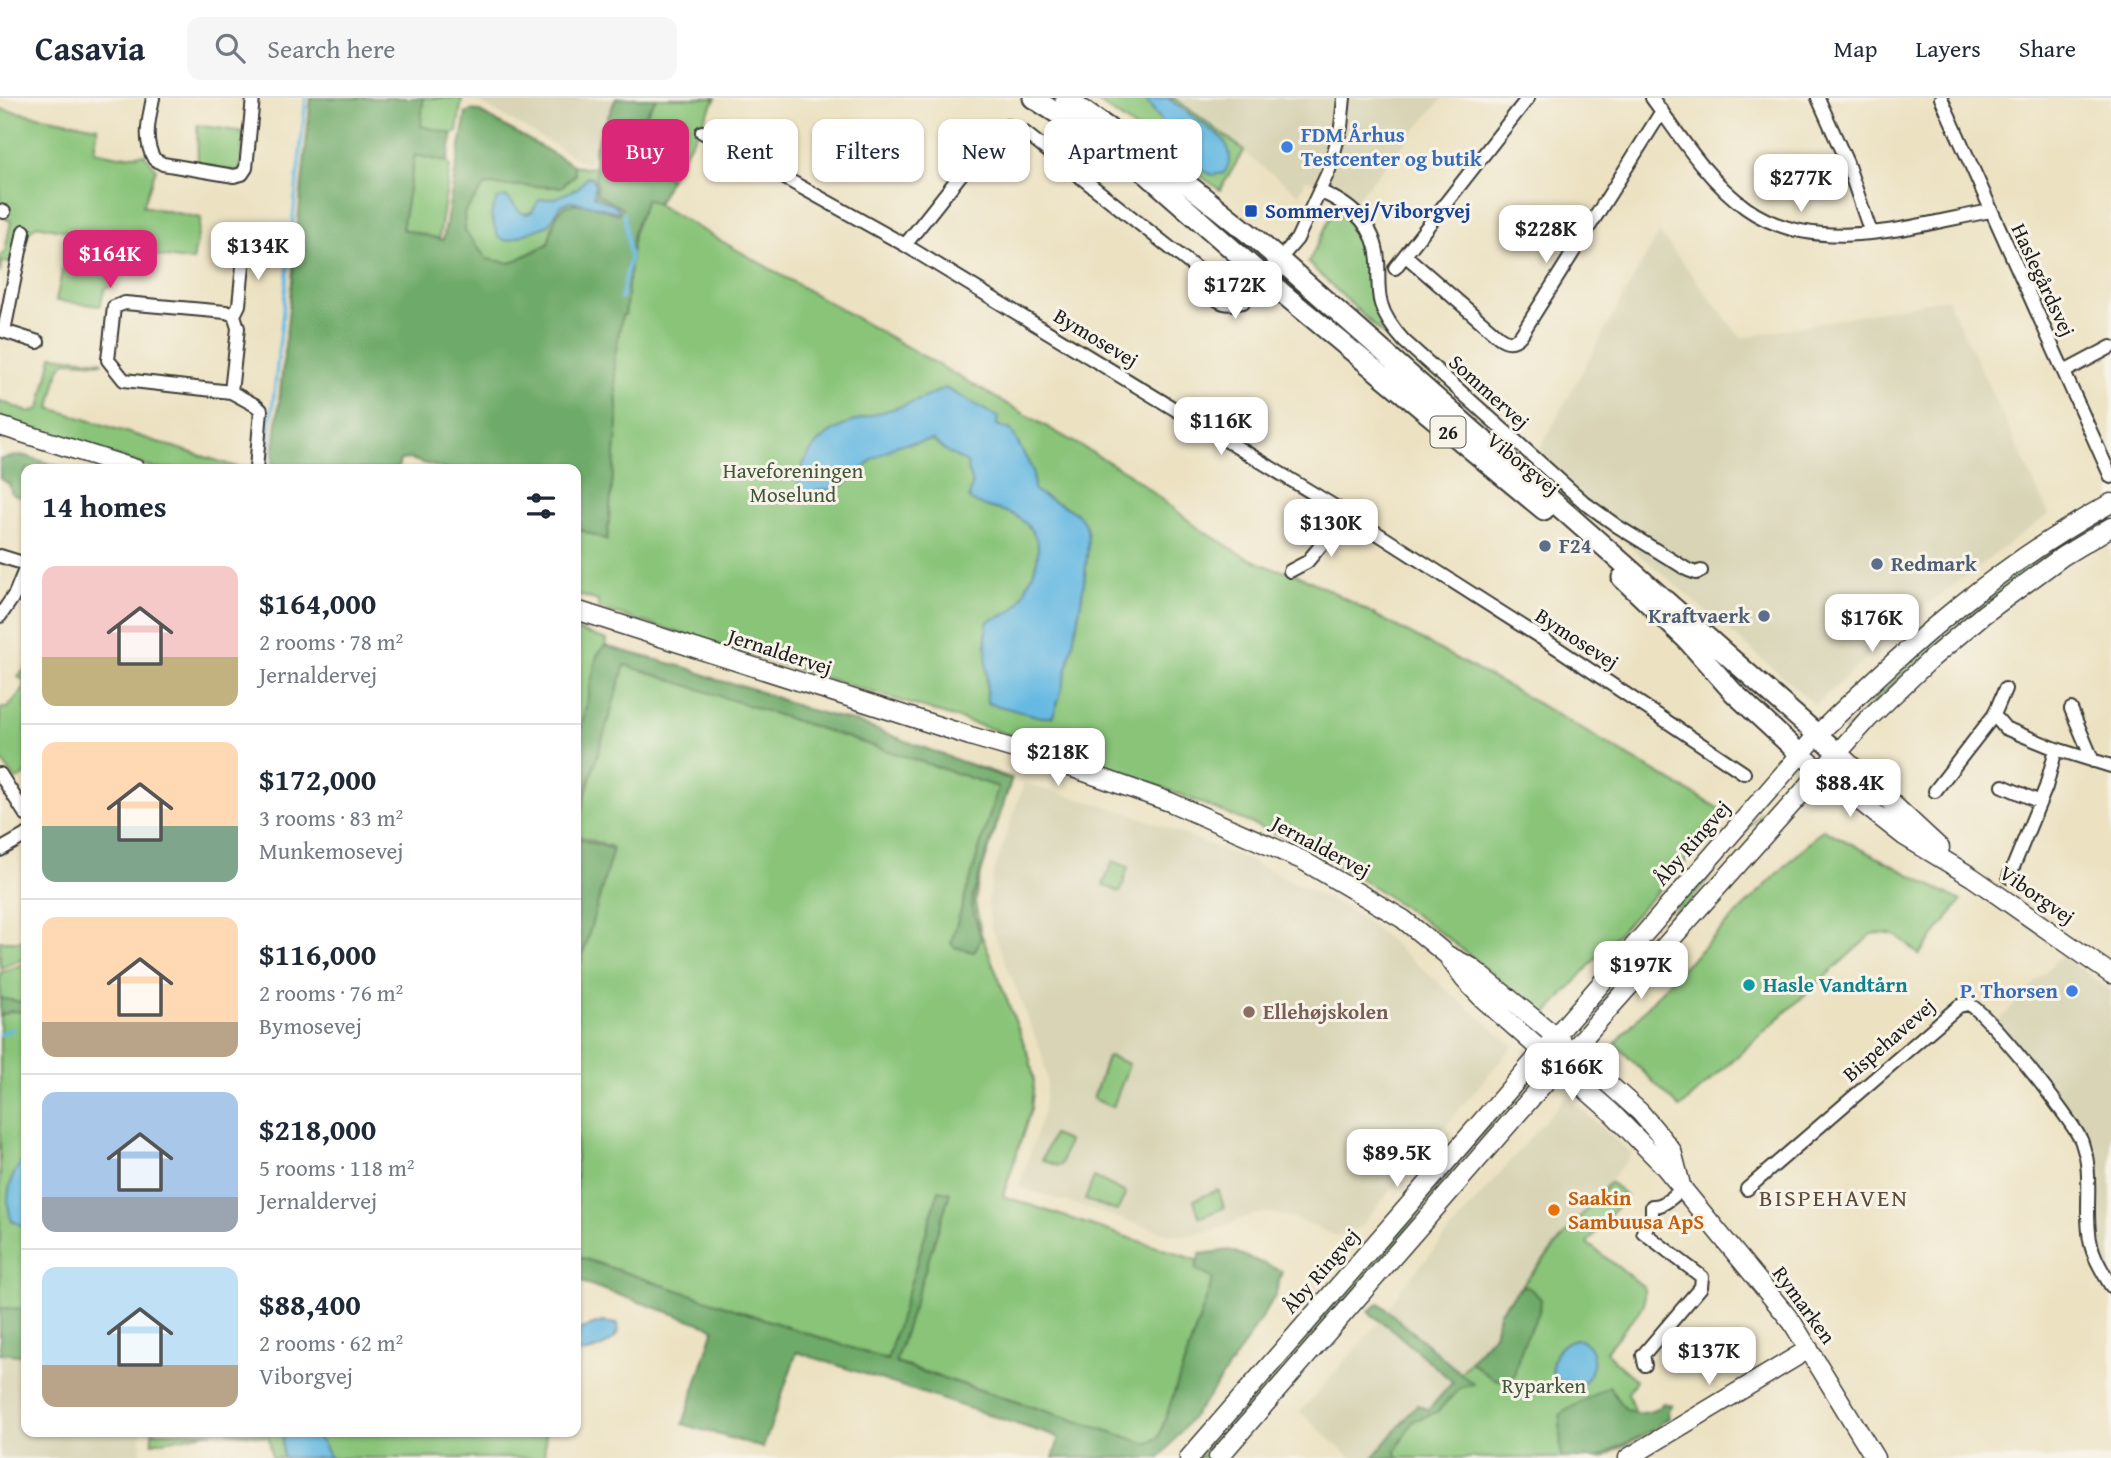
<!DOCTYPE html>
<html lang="en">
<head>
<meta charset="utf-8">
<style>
  body { margin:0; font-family:"Gentium Book Plus",serif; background:#f6f6f7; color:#1f2937; height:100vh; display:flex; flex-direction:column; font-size:26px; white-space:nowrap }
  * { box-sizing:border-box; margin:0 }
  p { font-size:23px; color:#747a83 }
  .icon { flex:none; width:38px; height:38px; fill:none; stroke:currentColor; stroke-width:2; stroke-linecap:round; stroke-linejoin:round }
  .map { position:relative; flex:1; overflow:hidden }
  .drawer { position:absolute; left:21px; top:366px; width:560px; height:973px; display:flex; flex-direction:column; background:#fff; border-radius:14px; box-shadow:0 2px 5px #0004 }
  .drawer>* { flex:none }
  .guide { position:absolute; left:602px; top:21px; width:665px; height:63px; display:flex; gap:14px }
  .price { position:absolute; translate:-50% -60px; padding:0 16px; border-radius:14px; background:#fff; color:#222; font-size:23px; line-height:46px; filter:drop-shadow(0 2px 4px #0008) }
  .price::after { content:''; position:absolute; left:50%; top:42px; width:21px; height:16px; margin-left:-10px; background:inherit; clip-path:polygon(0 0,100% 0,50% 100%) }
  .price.selected { background:#db2777; color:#fff }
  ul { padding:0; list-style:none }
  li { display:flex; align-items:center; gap:21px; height:175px; padding:0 21px }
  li+li { border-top:2px solid #e0e1e3 }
  li span { display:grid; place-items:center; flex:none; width:196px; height:140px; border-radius:14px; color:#555 }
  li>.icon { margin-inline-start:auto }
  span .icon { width:84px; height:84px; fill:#fffc; stroke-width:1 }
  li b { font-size:30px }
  h2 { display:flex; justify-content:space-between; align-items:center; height:84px; padding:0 21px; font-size:30px }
  .pill { padding:0 24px; border-radius:14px; background:#fff; box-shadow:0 2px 5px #0004; font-size:24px; line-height:63px }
  .pill.selected { background:#db2777; color:#fff }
  header { display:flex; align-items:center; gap:42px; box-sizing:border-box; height:98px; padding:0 35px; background:#fff; border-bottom:2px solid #e0e1e3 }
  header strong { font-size:33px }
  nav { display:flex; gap:38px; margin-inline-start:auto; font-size:24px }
  .search { width:490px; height:63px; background:#f6f6f7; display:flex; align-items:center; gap:18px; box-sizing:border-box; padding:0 24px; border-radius:14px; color:#747a83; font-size:26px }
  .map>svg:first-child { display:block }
</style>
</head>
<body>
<header>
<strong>Casavia</strong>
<div class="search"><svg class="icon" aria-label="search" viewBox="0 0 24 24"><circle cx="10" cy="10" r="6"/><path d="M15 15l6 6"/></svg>Search here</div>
<nav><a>Map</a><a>Layers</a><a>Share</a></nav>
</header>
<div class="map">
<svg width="2111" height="1360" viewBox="0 0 2111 1360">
  <rect width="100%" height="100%" fill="#f7f3e8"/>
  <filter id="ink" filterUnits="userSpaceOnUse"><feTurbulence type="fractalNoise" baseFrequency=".0143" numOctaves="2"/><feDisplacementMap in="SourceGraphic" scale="14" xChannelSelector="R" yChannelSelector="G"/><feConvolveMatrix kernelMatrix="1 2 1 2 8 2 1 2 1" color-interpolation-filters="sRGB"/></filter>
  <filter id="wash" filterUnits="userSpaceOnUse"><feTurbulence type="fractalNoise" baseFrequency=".00686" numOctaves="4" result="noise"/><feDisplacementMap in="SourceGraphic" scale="28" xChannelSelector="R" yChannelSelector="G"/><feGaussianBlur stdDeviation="1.57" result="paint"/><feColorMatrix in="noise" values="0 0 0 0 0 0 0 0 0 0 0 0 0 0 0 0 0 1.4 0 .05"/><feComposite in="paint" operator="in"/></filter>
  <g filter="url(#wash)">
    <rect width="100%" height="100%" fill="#ece2c2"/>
    <path fill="#d8d4b5" d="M 472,0 L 616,0 L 587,66 Z
      M 1170,0 L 1443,0 L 1355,103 L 1306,81 L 1299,96 Z
      M 1659,134 L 1741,240 L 1947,200 L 2049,416 L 1910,519 L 1816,607 L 1532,365 Z
      M 1024,685 L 1130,715 L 1248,762 L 1358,816 L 1513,948 L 1359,1130 L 1337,1138 L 1290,1119 L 1267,1115 L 1251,1117 L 1214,1132 L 1190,1137 L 1173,1137 L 1019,1089 L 1044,1012 L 1047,983 L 1042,956 L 991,828 L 988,806 L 992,780 Z
      M 2061,857 L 2111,893 L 2111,1176 L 2104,1165 L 2095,1136 L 2093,1060 L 2088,1041 L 1996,926 Z
      M 1566,998 L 1632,1056 L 1500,1213 L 1494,1236 L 1428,1313 L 1417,1307 L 1373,1360 L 1351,1360 L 1300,1314 L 1380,1223 L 1403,1188 Z
      M 0,1233 L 26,1236 L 26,1334 L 141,1334 L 141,1360 L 0,1360 Z"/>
    <path fill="#89c479" stroke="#52704a" stroke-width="2" d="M 423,0 L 462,0 L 457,34 L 453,36 L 420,28 Z
      M 657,0 L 716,0 L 670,82 L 654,65 L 633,64 C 633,47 645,13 657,0 Z
      M 1093,0 L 1174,0 L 1244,52 L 1220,92 Z
      M 0,11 L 98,29 L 94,53 L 119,58 L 144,56 L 156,71 L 143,108 L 201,120 L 193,163 L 119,152 L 112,189 L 105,190 L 100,208 L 56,203 L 70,134 L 37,127 L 30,133 L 12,165 L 2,164 L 0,175 L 0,158 L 5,154 L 11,123 L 6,121 L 8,109 L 0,107 Z
      M 197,27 L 244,34 L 240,74 L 198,67 Z
      M 415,57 L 447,64 L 450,69 L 439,141 L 402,131 Z
      M 573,67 L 584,70 L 595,69 L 597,96 L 622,110 L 618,117 L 586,107 L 559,113 L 548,146 L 511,165 L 487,162 L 465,133 L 464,115 L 485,87 L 561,89 L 575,77 Z
      M 646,100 L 1128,375 L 1197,429 L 1244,458 L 1274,471 L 1290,473 L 1331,493 L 1518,594 L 1721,712 L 1704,744 L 1611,843 L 1545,918 L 1440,834 L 1368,785 L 1292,742 L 1129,676 L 979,627 L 598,510 L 598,503 L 576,496 L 576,430 L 607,441 L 618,324 L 614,263 L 622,217 L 625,217 L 633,136 Z
      M 1332,116 C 1352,116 1363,140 1368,157 L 1371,157 L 1376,211 L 1393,240 L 1390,243 L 1308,165 Z
      M 52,258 L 102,263 L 102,265 L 66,263 L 59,272 L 50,310 L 240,370 L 156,371 L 0,321 L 0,303 L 28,314 L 40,311 Z
      M 2106,418 L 2035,464 L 1847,635 L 1845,633 L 1963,512 L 2055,445 Z
      M 576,532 L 607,542 L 576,683 Z
      M 618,553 L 1012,680 L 978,785 L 975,804 L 981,835 L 1030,961 L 1034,984 L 1031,1011 L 1003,1098 L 1217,1169 L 1159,1340 L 1148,1346 L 576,1161 L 576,850 L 612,749 L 576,737 L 576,722 Z
      M 26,570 L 26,677 L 16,682 L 0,660 L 0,610 L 7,610 L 23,592 L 24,582 L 18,579 Z
      M 1761,714 L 1656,846 L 1579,934 L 1577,933 L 1653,843 L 1689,793 Z
      M 1823,731 L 1961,803 L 1919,857 C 1904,842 1895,832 1872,836 L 1680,1010 L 1615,946 L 1675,877 Z
      M 1113,763 L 1128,769 L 1121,793 L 1119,794 L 1103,787 Z
      M 0,843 L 26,843 L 26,860 L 0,870 Z
      M 26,865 L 26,1236 L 0,1233 L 0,875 Z
      M 1109,958 L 1129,966 L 1113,1009 L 1093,1001 L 1107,959 Z
      M 1537,972 L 1445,1079 L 1407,1132 L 1209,1360 L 1198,1360 Z
      M 1053,1037 L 1068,1043 L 1061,1067 L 1058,1068 L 1044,1063 L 1042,1061 Z
      M 1094,1079 L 1126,1095 L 1117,1113 L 1085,1102 Z
      M 1610,1084 L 1626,1098 L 1587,1145 L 1644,1189 L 1644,1207 L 1606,1253 L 1615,1264 L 1636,1282 L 1628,1295 L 1635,1316 L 1651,1333 L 1602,1360 L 1373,1360 L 1417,1307 L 1429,1312 L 1494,1236 L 1500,1213 Z
      M 1217,1092 L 1219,1093 L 1224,1110 L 1201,1119 L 1199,1118 L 1194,1102 Z
      M 152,1334 L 213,1334 L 152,1345 Z
      M 227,1334 L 546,1334 L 544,1360 L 272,1360 L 269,1339 Z"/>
    <path fill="#6eaa69" stroke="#456342" stroke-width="2" d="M 311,0 L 423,0 L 421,28 L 453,36 L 447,64 L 415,57 L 402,131 L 443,142 L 466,15 L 471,12 L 478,13 L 573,67 L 575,76 L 561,89 L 485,87 L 464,115 L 465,133 L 487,161 L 511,165 L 548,146 C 551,137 553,121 559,114 C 573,96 602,112 618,116 L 622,110 L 597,96 L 594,52 L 616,0 L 657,0 C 645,12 633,47 633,64 L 654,65 L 670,82 L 657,106 L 646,101 L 633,136 L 625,217 L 622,217 L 614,263 L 618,324 L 607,442 L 576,430 L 576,371 L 443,371 L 410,361 L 400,362 L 398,371 L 272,371 Z
      M 22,357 L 66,371 L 26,371 L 26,401 L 12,396 L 9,386 L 0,381 L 0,361 Z
      M 605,548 L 691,571 L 717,582 L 750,590 L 806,611 L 855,624 L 1011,682 L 973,797 L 972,809 L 981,841 L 974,854 L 954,849 L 951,845 L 998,689 L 625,567 L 576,728 L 576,653 L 597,557 Z
      M 576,740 L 613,751 L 576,881 Z
      M 0,900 L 26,905 L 26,914 L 12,913 L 0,917 Z
      M 939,1092 L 950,1095 L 895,1265 L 1148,1346 L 1159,1339 L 1213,1181 L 1195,1171 L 1200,1156 L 1230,1152 L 1282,1173 L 1275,1198 L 1248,1241 L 1212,1294 L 1160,1360 L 1053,1360 L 1059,1340 L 797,1254 L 763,1350 L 683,1326 L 714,1230 L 576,1182 L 576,1158 L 887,1262 Z
      M 1523,1187 L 1532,1192 L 1541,1201 C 1541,1217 1533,1224 1527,1238 C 1521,1251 1517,1264 1514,1278 C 1497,1290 1483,1274 1470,1263 L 1494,1236 L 1500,1213 Z
      M 1379,1205 L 1473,1286 L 1460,1290 L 1437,1314 L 1413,1323 L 1396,1352 L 1397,1360 L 1373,1360 L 1417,1307 L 1428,1312 L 1453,1284 L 1394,1233 L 1368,1214 Z
      M 0,1210 L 26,1211 L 26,1258 L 0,1255 Z
      M 1609,1288 C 1618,1302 1624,1317 1643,1315 C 1652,1314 1657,1312 1663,1305 L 1672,1307 L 1668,1313 L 1669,1320 L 1651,1333 L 1597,1360 L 1561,1360 L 1560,1316 Z"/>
    <path fill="#66b9e2" stroke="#416a7f" stroke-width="2" d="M 1145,0 L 1168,0 L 1222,40 C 1231,52 1233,62 1224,75 L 1212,77 L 1202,72 L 1197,58 C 1162,53 1180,47 1165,27 C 1158,18 1151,10 1145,0 Z
      M 587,79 L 592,79 L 595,85 L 594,98 L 617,109 L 619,114 L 571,103 L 560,108 L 549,127 L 507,143 L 498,139 L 491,117 L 497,101 L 507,99 L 520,114 L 526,116 L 532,114 L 539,102 L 555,100 L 578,90 Z
      M 945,290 L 998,319 L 997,327 L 1011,332 L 1033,373 L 1034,392 C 1049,404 1079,409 1086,429 C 1095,453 1065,595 1052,619 L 1041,619 L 987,605 L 986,532 L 988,523 C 998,519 1010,517 1017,508 C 1022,503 1024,495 1027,488 C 1040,462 1046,441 1020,421 C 1005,409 983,412 969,401 L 972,386 L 967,365 L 944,352 L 933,342 L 898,347 L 873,361 L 852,381 L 839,390 L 801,395 L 797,390 C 805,329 856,323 905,307 C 919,303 932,296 945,290 Z
      M 26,1060 L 26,1129 L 12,1123 C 4,1103 9,1074 26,1060 Z
      M 602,1224 L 618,1226 C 621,1246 592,1254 576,1256 L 576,1233 Z
      M 1576,1241 C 1605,1247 1595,1292 1565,1292 C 1543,1279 1551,1245 1576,1241 Z
      M 285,1334 L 311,1334 L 322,1345 L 330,1360 L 283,1360 L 282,1343 Z"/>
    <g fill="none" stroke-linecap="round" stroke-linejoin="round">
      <path stroke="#66b9e2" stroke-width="3.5" d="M 621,201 L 630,160 L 624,115
        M 266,371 L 306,0
        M 0,936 L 13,931"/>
    </g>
  </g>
  <g filter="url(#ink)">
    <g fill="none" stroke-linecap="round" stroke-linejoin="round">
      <defs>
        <path id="street" d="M 153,0 C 149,21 143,42 154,61 L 163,66 L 234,78 L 242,76 L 246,70 L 253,0
          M 1652,0 C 1680,38 1707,82 1746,110 C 1816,160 1914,127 1991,113
          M 1818,0 L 1847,65 L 1871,135
          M 1941,0 L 2111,379
          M 702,34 L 905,147 L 1347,416 L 1560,552 L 1744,675
          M 1319,93 C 1350,106 1376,127 1378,163 C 1379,177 1377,193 1381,206 C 1385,220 1394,232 1404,243 L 1585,405 L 1617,428 L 1688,472 L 1696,475 L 1701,473
          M 0,113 L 4,114
          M 905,147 L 997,31 L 1008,28 L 1025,35 L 1198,172 C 1210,193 1214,212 1243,204 L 1297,141 L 1329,72 L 1341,29 L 1344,0
          M 1406,158 L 1499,239 C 1509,246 1517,244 1523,234 L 1662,13
          M 1395,170 L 1528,0
          M 234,217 L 239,207 L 246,138
          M 0,232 L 38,244
          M 4,233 L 24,133
          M 2064,274 L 2111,249
          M 231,294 L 124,282 L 108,262 L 114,209 L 125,205 L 226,214 L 234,217 L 238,230 L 231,294 L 255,307 L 261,312 L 256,371
          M 0,458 L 26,466
          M 1290,473 L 1307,464 L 1347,416
          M 0,518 L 15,496 L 26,469
          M 2071,611 L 2093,663
          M 1994,617 L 2005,630 L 2056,651 L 2111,668
          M 0,676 L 26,717
          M 2003,688 L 2040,704
          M 1935,693 L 1994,617 L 2005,591
          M 0,752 L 26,737
          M 2009,779 L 2046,689 L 2056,651
          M 1747,1091 L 1959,908 L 1968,906 C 1986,912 2071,1021 2081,1042 C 2083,1047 2084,1053 2086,1058 C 2091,1083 2086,1109 2089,1134 C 2090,1154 2101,1171 2111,1188
          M 1645,1267 L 1643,1257 L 1701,1189 L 1702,1179 L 1643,1134 L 1652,1121 L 1652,1108 C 1664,1109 1673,1098 1682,1091"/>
        <path id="secondary" d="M 0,328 L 136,371
          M 576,512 L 970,638 L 1042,659 L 1170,704 L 1302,762 L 1403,821 L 1447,857 L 1471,869 L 1555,938 L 1640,1014 L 1657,1034 L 1672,1053 L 1682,1091
          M 1838,655 L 1940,750
          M 1800,656 L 1904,738 L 1972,779 L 2111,876
          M 1449,860 L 1464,881 L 1483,901 L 1611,1014 L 1664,1068 L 1792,1224 L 1875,1360
          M 1189,1360 L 1818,636 C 1910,546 1998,467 2111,405
          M 1218,1360 L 1606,914 L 1868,621 L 1932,560 L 1984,516 L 2063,458 L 2111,429
          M 1628,1360 L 1809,1251"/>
        <path id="primary" d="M 1033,0 L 1118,54 L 1149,78 L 1281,194 L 1544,412
          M 1065,0 L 1177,78 L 1257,142 L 1838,655
          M 1622,480 L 1687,542 L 1733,594 L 1800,656"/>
      </defs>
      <use href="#street" stroke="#3b3a35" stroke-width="16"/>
      <use href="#secondary" stroke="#3b3a35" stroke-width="21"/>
      <use href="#primary" stroke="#3b3a35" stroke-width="23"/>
      <use href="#street" stroke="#fff" stroke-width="12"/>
      <use href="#secondary" stroke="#fff" stroke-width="18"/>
      <use href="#primary" stroke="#fff" stroke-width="19"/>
    </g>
  </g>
  <g fill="#3f7fe0" stroke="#f7f3e8" stroke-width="2.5">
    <circle cx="1287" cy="49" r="7"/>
    <circle cx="2072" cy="893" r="7"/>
  </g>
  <rect fill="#1a4fb4" stroke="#f7f3e8" stroke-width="2.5" x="1244" y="106" width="14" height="14" rx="3.5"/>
  <g fill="#5c6f8a" stroke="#f7f3e8" stroke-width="2.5">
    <circle cx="1545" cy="448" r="7"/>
    <circle cx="1877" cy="466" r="7"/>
    <circle cx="1764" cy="518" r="7"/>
  </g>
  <circle fill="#0f9aa8" stroke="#f7f3e8" stroke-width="2.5" cx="1749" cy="887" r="7"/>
  <circle fill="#8d6e63" stroke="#f7f3e8" stroke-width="2.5" cx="1249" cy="914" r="7"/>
  <circle fill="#e8710a" stroke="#f7f3e8" stroke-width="2.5" cx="1554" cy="1112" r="7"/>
  <g text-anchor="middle" stroke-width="6" stroke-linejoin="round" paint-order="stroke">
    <rect fill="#f7f3e8" stroke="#5e5c59" stroke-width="2" x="1430.5" y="318.5" width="35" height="31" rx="5"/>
    <g font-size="19" font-weight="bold" fill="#1c1c1c">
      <text x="1448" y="341">26</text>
    </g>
    <g font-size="21" font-weight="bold" fill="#366cbe" stroke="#f7f3e8" text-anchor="start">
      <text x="1301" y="44">FDM Århus<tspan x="1301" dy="24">Testcenter og butik</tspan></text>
      <text x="2058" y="900" text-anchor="end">P. Thorsen</text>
    </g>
    <g font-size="21" font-weight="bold" fill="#164399" stroke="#f7f3e8" text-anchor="start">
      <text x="1265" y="120">Sommervej/Viborgvej</text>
    </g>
    <g font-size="21" fill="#1c1c1c" stroke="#f7f3e8">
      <text transform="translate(2043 182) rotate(65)" y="7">Haslegårdsvej</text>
      <text transform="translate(1096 240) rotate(31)" y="7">Bymosevej</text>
      <text transform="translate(1489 294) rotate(42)" y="7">Sommervej</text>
      <text transform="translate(1523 366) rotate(39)" y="7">Viborgvej</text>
      <text transform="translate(1577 541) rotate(33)" y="7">Bymosevej</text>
      <text transform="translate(780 554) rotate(18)" y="7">Jernaldervej</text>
      <text transform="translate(1692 745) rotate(-49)" y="7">Åby Ringvej</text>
      <text transform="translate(1321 749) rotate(28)" y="7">Jernaldervej</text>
      <text transform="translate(2037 797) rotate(35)" y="7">Viborgvej</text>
      <text transform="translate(1889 942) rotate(-41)" y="7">Bispehavevej</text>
      <text transform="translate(1321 1173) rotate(-49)" y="7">Åby Ringvej</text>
      <text transform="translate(1804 1207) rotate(54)" y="7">Rymarken</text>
    </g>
    <g font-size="21" fill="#42573d" stroke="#f7f3e8">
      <text x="793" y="380">Haveforeningen<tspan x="793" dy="24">Moselund</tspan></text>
      <text x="1544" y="1295">Ryparken</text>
    </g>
    <g font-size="21" font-weight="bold" fill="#4e5e75" stroke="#f7f3e8" text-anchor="start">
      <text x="1559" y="455">F24</text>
      <text x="1891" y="473">Redmark</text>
      <text x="1750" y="525" text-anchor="end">Kraftvaerk</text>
    </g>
    <g font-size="21" font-weight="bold" fill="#0d838f" stroke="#f7f3e8" text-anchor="start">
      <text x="1763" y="894">Hasle Vandtårn</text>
    </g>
    <g font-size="21" font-weight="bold" fill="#785e54" stroke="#f7f3e8" text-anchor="start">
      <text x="1263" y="921">Ellehøjskolen</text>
    </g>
    <g font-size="21" font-weight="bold" fill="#c56008" stroke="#f7f3e8" text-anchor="start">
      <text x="1568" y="1107">Saakin<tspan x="1568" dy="24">Sambuusa ApS</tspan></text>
    </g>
    <g font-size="24" letter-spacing="2" fill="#5e4a38" stroke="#f7f3e8">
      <text x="1834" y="1108">BISPEHAVEN</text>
    </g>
  </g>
</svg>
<b class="price" style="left:1801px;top:116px">$277K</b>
<b class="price" style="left:1546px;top:167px">$228K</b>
<b class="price" style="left:258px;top:184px">$134K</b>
<b class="price selected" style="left:110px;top:192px">$164K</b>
<b class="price" style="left:1235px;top:223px">$172K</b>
<b class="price" style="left:1221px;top:359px">$116K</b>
<b class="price" style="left:1331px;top:461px">$130K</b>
<b class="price" style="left:1872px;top:556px">$176K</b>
<b class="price" style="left:1058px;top:690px">$218K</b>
<b class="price" style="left:1850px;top:721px">$88.4K</b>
<b class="price" style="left:1641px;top:903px">$197K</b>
<b class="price" style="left:1572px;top:1005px">$166K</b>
<b class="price" style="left:1397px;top:1091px">$89.5K</b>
<b class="price" style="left:1709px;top:1289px">$137K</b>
<div class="guide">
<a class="pill selected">Buy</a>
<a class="pill">Rent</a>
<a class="pill">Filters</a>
<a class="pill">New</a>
<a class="pill">Apartment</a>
</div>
<section class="drawer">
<h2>14 homes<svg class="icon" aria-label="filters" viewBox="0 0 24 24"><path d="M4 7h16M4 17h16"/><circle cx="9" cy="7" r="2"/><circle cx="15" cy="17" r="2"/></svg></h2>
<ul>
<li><span style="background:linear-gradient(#f6c9c9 65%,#c2b280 0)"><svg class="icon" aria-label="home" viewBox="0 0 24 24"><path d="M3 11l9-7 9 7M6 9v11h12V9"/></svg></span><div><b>$164,000</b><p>2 rooms · 78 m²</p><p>Jernaldervej</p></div></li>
<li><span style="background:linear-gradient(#ffd9b3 60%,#7fa58c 0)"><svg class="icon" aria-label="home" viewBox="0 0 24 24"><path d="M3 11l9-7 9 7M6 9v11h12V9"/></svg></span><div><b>$172,000</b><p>3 rooms · 83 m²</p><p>Munkemosevej</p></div></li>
<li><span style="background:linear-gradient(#ffd9b3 75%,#b9a48a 0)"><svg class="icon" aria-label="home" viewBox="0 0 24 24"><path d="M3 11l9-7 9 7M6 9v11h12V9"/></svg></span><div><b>$116,000</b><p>2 rooms · 76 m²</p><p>Bymosevej</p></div></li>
<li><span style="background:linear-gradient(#a9c7e8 75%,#9aa5b1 0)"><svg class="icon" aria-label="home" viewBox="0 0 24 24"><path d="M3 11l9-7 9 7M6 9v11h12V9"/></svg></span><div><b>$218,000</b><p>5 rooms · 118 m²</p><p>Jernaldervej</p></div></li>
<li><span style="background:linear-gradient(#bfe0f5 70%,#b9a48a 0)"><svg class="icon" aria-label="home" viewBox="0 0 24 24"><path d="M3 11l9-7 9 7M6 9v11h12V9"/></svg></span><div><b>$88,400</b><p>2 rooms · 62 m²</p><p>Viborgvej</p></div></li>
</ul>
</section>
</div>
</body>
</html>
